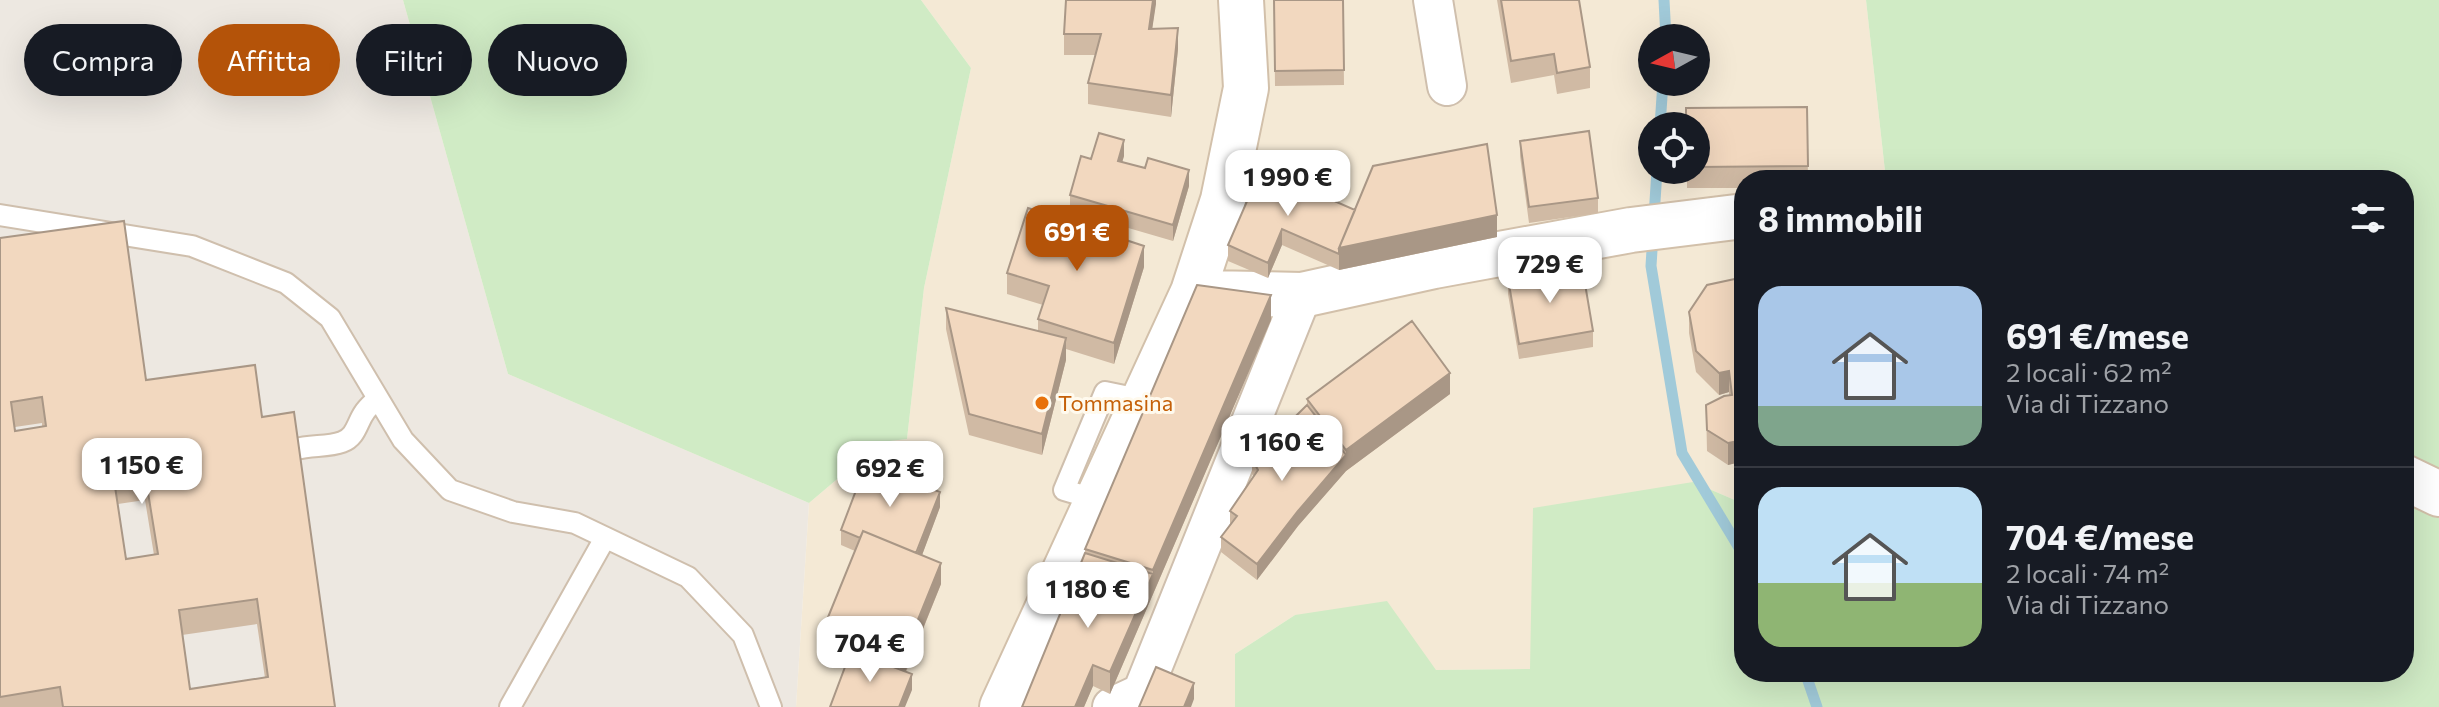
<!DOCTYPE html>
<html lang="it">
<head>
<meta charset="utf-8">
<style>
  body { margin:0; font-family:Commissioner,sans-serif; background:#20242c; color:#f1f3f6; height:100vh; display:flex; flex-direction:column; font-size:30px; white-space:nowrap }
  * { box-sizing:border-box; margin:0 }
  p { font-size:26px; color:#9ea1a6 }
  .icon { flex:none; width:44px; height:44px; fill:none; stroke:currentColor; stroke-width:2; stroke-linecap:round; stroke-linejoin:round }
  .map { position:relative; flex:1; overflow:hidden }
  .drawer { position:absolute; left:1734px; top:170px; width:680px; height:512px; display:flex; flex-direction:column; background:#171b24; border-radius:32px; box-shadow:0 8px 32px #0002 }
  .drawer>* { flex:none }
  .guide { position:absolute; left:24px; top:24px; width:760px; height:72px; display:flex; gap:16px }
  .needle { width:52px; rotate:262deg }
  .buttons { position:absolute; left:1638px; top:24px; display:grid; gap:16px }
  .buttons a { display:grid; place-items:center; width:72px; height:72px; border-radius:50%; background:#171b24; box-shadow:0 8px 32px #0002; font-size:40px }
  .price { position:absolute; translate:-50% -68px; padding:0 18px; border-radius:16px; background:#fff; color:#222; font-size:26px; line-height:52px; filter:drop-shadow(0 2px 4px #0008) }
  .price::after { content:''; position:absolute; left:50%; top:48px; width:24px; height:18px; margin-left:-12px; background:inherit; clip-path:polygon(0 0,100% 0,50% 100%) }
  .price.selected { background:#b45309; color:#fff }
  ul { padding:0; list-style:none }
  li { display:flex; align-items:center; gap:24px; height:200px; padding:0 24px }
  li+li { border-top:2px solid #363941 }
  li span { display:grid; place-items:center; flex:none; width:224px; height:160px; border-radius:24px; color:#555 }
  li>.icon { margin-inline-start:auto }
  span .icon { width:96px; height:96px; fill:#fffc; stroke-width:1 }
  li b { font-size:34px }
  h2 { display:flex; justify-content:space-between; align-items:center; height:96px; padding:0 24px; font-size:34px }
  .chip { padding:0 28px; border-radius:36px; background:#171b24; box-shadow:0 8px 32px #0002; font-size:28px; line-height:72px }
  .chip.selected { background:#b45309; color:#fff }
  .map>svg:first-child { display:block }
</style>
</head>
<body>
<div class="map">
<svg width="2439" height="707" viewBox="0 0 2439 707">
  <rect width="100%" height="100%" fill="#fdf6e7"/>
  <path fill="#f4e9d5" fill-rule="evenodd" d="M 921,0 L 1866,0 L 1886,180 L 1744,180 L 1744,504 L 1693,482 L 1531,669 L 1436,670 L 1295,615 L 1235,654 L 1235,707 L 796,707 L 809,503 L 881,442 L 907,439 L 924,288 L 971,68 ZM 1652,38 L 1696,38 L 1696,82 L 1652,82 ZM 1652,126 L 1696,126 L 1696,170 L 1652,170 Z"/>
  <path fill="#ede8e1" d="M 0,0 L 403,0 L 508,374 L 809,503 L 796,707 L 0,707 Z"/>
  <path fill="#d0ebc5" d="M 403,0 L 921,0 L 971,68 L 924,288 L 907,439 L 881,442 L 809,503 L 508,374 Z
    M 1866,0 L 2439,0 L 2439,707 L 1235,707 L 1235,654 L 1295,615 L 1387,601 L 1436,670 L 1530,669 L 1533,508 L 1693,482 L 1744,504 L 1744,672 L 2404,672 L 2404,180 L 1886,180 Z"/>
  <g fill="none" stroke-linecap="round" stroke-linejoin="round">
    <path stroke="#a1cad9" stroke-width="11" d="M 1664,0 L 1666,38
      M 1660,126 L 1663,82
      M 1654,217 L 1657,170
      M 1653,234 L 1651,266 L 1682,453 L 1744,556
      M 1805,672 L 1817,707"/>
    <defs>
      <path id="lane" d="M 0,215 L 192,246 L 286,283 L 330,318 L 403,440 L 450,490 L 513,512 L 575,523 L 688,577 L 743,635 L 771,707
        M 278,463 C 292,440 321,450 342,442 C 356,437 357,423 364,413 C 367,408 373,403 377,399
        M 1098,500 L 1064,490 L 1105,392 L 1144,400
        M 510,707 L 605,538"/>
      <path id="street" d="M 1433,0 L 1447,86
        M 1112,707 L 1142,693 L 1302,295"/>
      <path id="secondary" d="M 1207,293 L 1302,295 L 1434,266 L 1631,230 L 1744,216
        M 2404,477 L 2439,494
        M 1002,707 L 1193,292 L 1223,200 L 1246,88 L 1241,0"/>
    </defs>
    <use href="#lane" stroke="#cfbfad" stroke-width="24"/>
    <use href="#street" stroke="#cfbfad" stroke-width="42"/>
    <use href="#secondary" stroke="#d2c0aa" stroke-width="48"/>
    <use href="#lane" stroke="#fff" stroke-width="20"/>
    <use href="#street" stroke="#fff" stroke-width="38"/>
    <use href="#secondary" stroke="#fff" stroke-width="44"/>
  </g>
  <path fill="#d0baa4" fill-rule="evenodd" d="M 1156,0 L 1152,29 L 1178,49 L 1171,117 L 1088,104 L 1088,83 L 1096,55 L 1064,55 L 1064,34 Z
    M 1274,0 L 1343,0 L 1344,85 L 1275,86 Z
    M 1497,0 L 1579,0 L 1590,67 L 1590,88 L 1557,94 L 1554,75 L 1511,83 Z
    M 1807,107 L 1808,180 L 1744,180 L 1744,188 L 1687,188 L 1687,170 L 1696,170 L 1696,126 Z
    M 1520,141 L 1598,198 L 1598,213 L 1529,223 L 1520,156 Z
    M 1124,156 L 1122,162 L 1189,186 L 1173,241 L 1070,211 L 1070,195 L 1091,159 Z
    M 1261,169 L 1355,210 L 1497,237 L 1339,270 L 1282,245 L 1268,278 L 1228,261 L 1228,245 Z
    M 0,238 L 146,380 L 262,417 L 335,707 L 0,707 ZM 42,423 L 42,427 L 15,431 L 15,427 ZM 145,500 L 154,555 L 126,559 L 118,504 ZM 257,624 L 265,678 L 190,689 L 182,635 Z
    M 1144,267 L 1114,364 L 1066,349 L 1066,360 L 1042,455 L 969,435 L 946,329 L 946,308 L 1038,331 L 1038,319 L 1043,305 L 1007,294 L 1007,273 Z
    M 1744,277 L 1744,461 L 1728,465 L 1707,451 L 1706,405 L 1729,396 L 1729,392 L 1719,395 L 1696,372 L 1689,333 L 1689,312 Z
    M 1508,278 L 1593,331 L 1593,347 L 1519,359 L 1508,294 Z
    M 1271,320 L 1110,694 L 1093,686 L 1084,707 L 1022,707 L 1085,553 L 1085,549 Z
    M 1450,394 L 1346,471 L 1298,526 L 1257,580 L 1221,552 L 1221,537 L 1230,524 L 1230,511 L 1254,477 L 1252,474 L 1252,459 L 1307,405 L 1307,399 Z
    M 940,507 L 922,555 L 941,584 L 906,672 L 912,690 L 822,654 L 822,632 L 855,551 L 841,545 L 841,530 Z"/>
  <path fill="#a99786" d="M 1153,0 L 1156,0 L 1156,4 L 1149,50 L 1149,29 Z
    M 1178,28 L 1178,49 L 1171,117 L 1171,95 Z
    M 1124,140 L 1124,156 L 1118,176 L 1118,161 Z
    M 1189,170 L 1189,186 L 1173,241 L 1173,225 Z
    M 1497,215 L 1497,237 L 1339,270 L 1339,248 Z
    M 1282,229 L 1282,245 L 1268,278 L 1268,263 Z
    M 1144,246 L 1144,267 L 1114,364 L 1114,343 Z
    M 1271,295 L 1271,320 L 1110,694 L 1110,672 L 1153,574 L 1153,570 Z
    M 1066,338 L 1066,360 L 1042,455 L 1042,434 Z
    M 1729,371 L 1729,392 L 1719,395 L 1719,373 Z
    M 1450,373 L 1450,394 L 1346,471 L 1298,526 L 1257,580 L 1257,564 L 1298,511 L 1346,455 L 1346,450 Z
    M 1744,440 L 1744,461 L 1728,465 L 1728,443 Z
    M 940,492 L 940,507 L 915,574 L 915,558 Z
    M 941,563 L 941,584 L 900,685 L 900,664 Z
    M 1093,665 L 1093,686 L 1084,707 L 1075,707 Z
    M 912,674 L 912,690 L 905,707 L 899,707 Z
    M 1194,683 L 1194,699 L 1191,707 L 1184,707 Z"/>
  <path fill="#f2d8bf" stroke="#a99786" stroke-width="2" fill-rule="evenodd" d="M 1066,0 L 1153,0 L 1149,29 L 1178,28 L 1171,95 L 1088,83 L 1101,34 L 1064,34 Z
    M 1274,0 L 1343,0 L 1344,70 L 1275,71 Z
    M 1501,0 L 1579,0 L 1590,67 L 1557,73 L 1554,54 L 1511,61 Z
    M 1807,107 L 1808,166 L 1696,167 L 1696,126 L 1686,126 L 1686,108 Z
    M 1589,131 L 1598,198 L 1529,207 L 1520,141 Z
    M 1099,133 L 1124,140 L 1118,161 L 1145,168 L 1148,158 L 1189,170 L 1173,225 L 1070,195 L 1081,156 L 1091,159 Z
    M 1487,144 L 1497,215 L 1339,248 L 1373,166 Z
    M 1261,169 L 1355,210 L 1339,248 L 1339,254 L 1282,229 L 1268,263 L 1228,245 Z
    M 1028,208 L 1144,246 L 1114,343 L 1038,319 L 1049,286 L 1007,273 Z
    M 124,221 L 146,380 L 255,365 L 262,417 L 294,412 L 335,707 L 63,707 L 60,687 L 0,697 L 0,238 ZM 42,397 L 46,426 L 15,431 L 11,402 ZM 145,474 L 158,554 L 126,559 L 114,480 ZM 257,599 L 268,677 L 190,689 L 179,610 Z
    M 1582,266 L 1593,331 L 1519,344 L 1508,278 Z
    M 1744,277 L 1744,440 L 1728,443 L 1707,430 L 1706,405 L 1724,396 L 1732,395 L 1729,371 L 1719,373 L 1696,351 L 1689,312 L 1707,285 Z
    M 1197,285 L 1271,295 L 1153,570 L 1085,549 Z
    M 946,308 L 1066,338 L 1042,434 L 969,414 Z
    M 1412,321 L 1450,373 L 1346,450 L 1307,399 Z
    M 1307,405 L 1346,455 L 1298,511 L 1257,564 L 1221,537 L 1237,516 L 1230,511 L 1258,470 L 1252,459 Z
    M 866,464 L 940,492 L 916,553 L 863,531 L 860,538 L 841,530 Z
    M 863,531 L 941,563 L 900,664 L 822,632 Z
    M 1085,553 L 1153,574 L 1110,672 L 1093,665 L 1075,707 L 1022,707 Z
    M 851,651 L 912,674 L 899,707 L 830,707 Z
    M 1156,667 L 1194,683 L 1184,707 L 1139,707 Z"/>
  <circle fill="#e8710a" stroke="#fffaee" stroke-width="3" cx="1042" cy="403" r="8"/>
  <g text-anchor="middle" stroke-width="6" stroke-linejoin="round" paint-order="stroke">
    <g font-size="22" fill="#c56008" stroke="#fffaee" text-anchor="start">
      <text x="1058" y="411">Tommasina</text>
    </g>
  </g>
</svg>
<div class="buttons">
<a><svg class="needle" viewBox="-14 -14 28 28"><path d="M0-13l5 13h-10z" fill="#e53935"/><path d="M0 13l5-13h-10z" fill="#9ea1a6"/></svg></a>
<a><svg class="icon" aria-label="locate" viewBox="0 0 24 24"><circle cx="12" cy="12" r="6"/><path d="M12 2v4M12 18v4M2 12h4M18 12h4"/></svg></a>
</div>
<b class="price" style="left:1288px;top:218px">1 990 €</b>
<b class="price selected" style="left:1077px;top:273px">691 €</b>
<b class="price" style="left:1550px;top:305px">729 €</b>
<b class="price" style="left:1282px;top:483px">1 160 €</b>
<b class="price" style="left:142px;top:506px">1 150 €</b>
<b class="price" style="left:890px;top:509px">692 €</b>
<b class="price" style="left:1088px;top:630px">1 180 €</b>
<b class="price" style="left:870px;top:684px">704 €</b>
<div class="guide">
<a class="chip">Compra</a>
<a class="chip selected">Affitta</a>
<a class="chip">Filtri</a>
<a class="chip">Nuovo</a>
</div>
<section class="drawer">
<h2>8 immobili<svg class="icon" aria-label="filters" viewBox="0 0 24 24"><path d="M4 7h16M4 17h16"/><circle cx="9" cy="7" r="2"/><circle cx="15" cy="17" r="2"/></svg></h2>
<ul>
<li><span style="background:linear-gradient(#a9c7e8 75%,#7fa58c 0)"><svg class="icon" aria-label="home" viewBox="0 0 24 24"><path d="M3 11l9-7 9 7M6 9v11h12V9"/></svg></span><div><b>691 €/mese</b><p>2 locali · 62 m²</p><p>Via di Tizzano</p></div></li>
<li><span style="background:linear-gradient(#bfe0f5 60%,#8fb573 0)"><svg class="icon" aria-label="home" viewBox="0 0 24 24"><path d="M3 11l9-7 9 7M6 9v11h12V9"/></svg></span><div><b>704 €/mese</b><p>2 locali · 74 m²</p><p>Via di Tizzano</p></div></li>
</ul>
</section>
</div>
</body>
</html>
